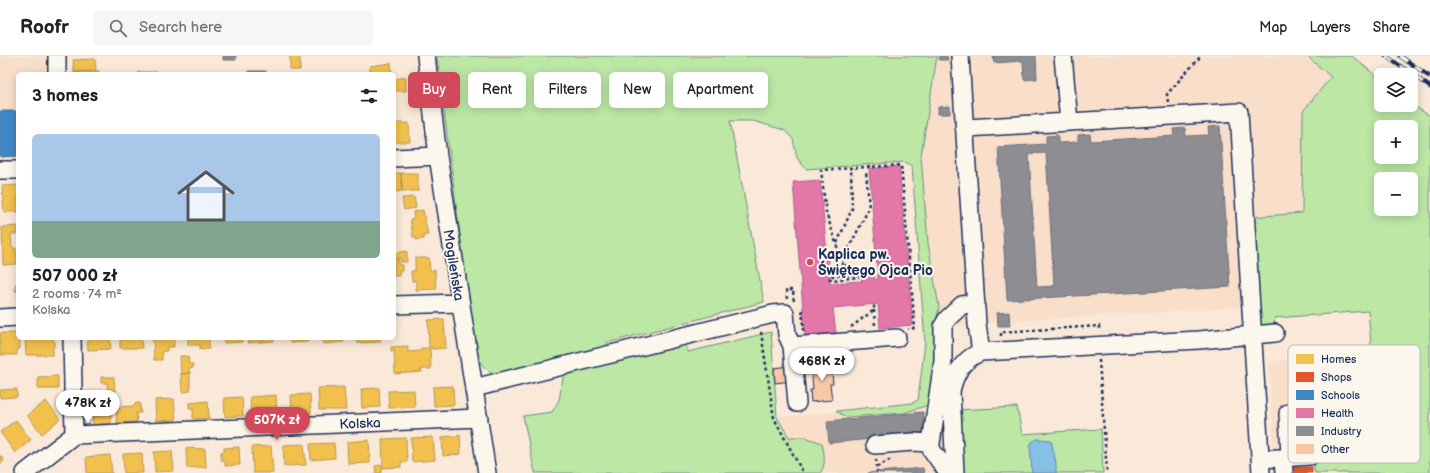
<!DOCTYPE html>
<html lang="en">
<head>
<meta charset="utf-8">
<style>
  body { margin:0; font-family:"Balsamiq Sans",sans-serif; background:#f6f6f6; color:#202124; height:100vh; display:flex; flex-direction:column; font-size:15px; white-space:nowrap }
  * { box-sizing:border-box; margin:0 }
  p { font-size:13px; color:#757577 }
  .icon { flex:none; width:22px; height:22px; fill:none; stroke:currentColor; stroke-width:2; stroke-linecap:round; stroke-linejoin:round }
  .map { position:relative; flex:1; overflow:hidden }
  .sheet { position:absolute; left:16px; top:16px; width:380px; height:268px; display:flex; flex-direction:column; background:#fff; border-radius:6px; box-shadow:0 2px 10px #0003 }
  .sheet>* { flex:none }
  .hud { position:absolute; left:408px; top:16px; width:380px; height:36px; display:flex; gap:8px }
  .fabs { position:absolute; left:1374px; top:12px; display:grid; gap:8px }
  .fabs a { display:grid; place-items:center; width:44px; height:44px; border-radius:6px; background:#fff; box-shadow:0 2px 10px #0003; font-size:20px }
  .price { position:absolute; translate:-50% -34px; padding:0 9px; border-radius:14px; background:#fff; color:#222; font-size:13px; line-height:26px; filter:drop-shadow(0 1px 2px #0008) }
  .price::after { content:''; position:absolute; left:50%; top:24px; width:12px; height:9px; margin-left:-6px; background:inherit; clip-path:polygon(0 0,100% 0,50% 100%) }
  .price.current { background:#d1495b; color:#fff }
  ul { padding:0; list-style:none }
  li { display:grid; align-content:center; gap:8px; height:212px; padding:0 16px }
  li+li { border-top:1px solid #e0e0e0 }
  li span { display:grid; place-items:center; height:124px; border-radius:6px; color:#555 }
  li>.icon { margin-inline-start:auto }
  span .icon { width:72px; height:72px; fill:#fffc; stroke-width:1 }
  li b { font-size:17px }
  h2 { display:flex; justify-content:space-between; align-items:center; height:48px; padding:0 16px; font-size:17px }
  .tag { padding:0 14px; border-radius:6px; background:#fff; box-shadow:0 2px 10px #0003; font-size:14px; line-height:36px }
  .tag.current { background:#d1495b; color:#fff }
  header { display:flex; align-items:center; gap:24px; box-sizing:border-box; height:56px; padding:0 20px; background:#fff; border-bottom:1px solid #e0e0e0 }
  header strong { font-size:19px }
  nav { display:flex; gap:22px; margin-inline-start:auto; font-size:14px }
  .search { width:280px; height:36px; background:#f6f6f6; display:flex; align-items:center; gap:10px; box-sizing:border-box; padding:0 14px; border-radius:6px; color:#757577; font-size:15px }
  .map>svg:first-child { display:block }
</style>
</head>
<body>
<header>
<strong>Roofr</strong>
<div class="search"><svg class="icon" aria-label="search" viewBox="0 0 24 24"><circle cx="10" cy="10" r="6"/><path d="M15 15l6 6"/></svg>Search here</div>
<nav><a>Map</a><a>Layers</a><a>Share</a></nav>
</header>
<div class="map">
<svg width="1430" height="417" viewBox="0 0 1430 417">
  <rect width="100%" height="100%" fill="#fae9d8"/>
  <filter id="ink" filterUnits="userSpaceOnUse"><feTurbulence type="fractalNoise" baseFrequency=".025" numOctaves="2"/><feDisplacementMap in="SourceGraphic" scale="8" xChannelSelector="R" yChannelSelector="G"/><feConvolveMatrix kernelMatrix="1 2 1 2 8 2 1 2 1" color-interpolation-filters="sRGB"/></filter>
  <g filter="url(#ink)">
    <path fill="#f9dfca" d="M 0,0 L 48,0 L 49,18 L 18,18 L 18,107 L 0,108 Z
      M 910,0 L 1312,0 L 1339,25 L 1330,246 L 1009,265 L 947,271 L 941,348 L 946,402 L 937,409 L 937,417 L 807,417 L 778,361 L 931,347 Z
      M 1379,298 L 1391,313 L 1322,417 L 1275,417 L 1269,308 L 1274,305 Z"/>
    <path fill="#bce7a5" stroke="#6c8b82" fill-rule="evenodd" d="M 437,0 L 937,0 L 921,100 L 928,187 L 939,251 L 936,266 L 936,323 L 928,349 L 904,357 L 846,361 L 836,355 L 912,347 L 918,344 L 925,286 L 912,110 L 904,106 L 806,113 L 797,102 L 793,83 L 784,74 L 753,65 L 730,65 L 764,246 L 607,287 L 609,296 L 494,319 C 484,313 479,306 475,296 Z
      M 1307,0 L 1352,0 L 1381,24 L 1381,49 L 1411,48 L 1430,60 L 1430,417 L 1315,417 L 1314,410 L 1319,388 L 1313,304 L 1372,300 L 1368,255 L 1275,262 L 1274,271 L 1264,271 L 1257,264 L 1251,161 L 1302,157 L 1303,55 L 1331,21 ZM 1381,71 L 1411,71 L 1411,101 L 1381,101 ZM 1381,123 L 1411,123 L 1411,153 L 1381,153 Z
      M 771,276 L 777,361 L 789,381 L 805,381 L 822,387 C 824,398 827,408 820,417 L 535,417 L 523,360 L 552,356 L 559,344 L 564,316 L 686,286 L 688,296 Z
      M 1017,351 L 1022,378 L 1101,373 L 1103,417 L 960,417 L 957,354 Z"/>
    <path fill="#87c0e6" stroke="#5c86b0" d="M 1037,383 L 1051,384 L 1056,407 L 1056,417 L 1032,417 L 1030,390 L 1032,386 Z"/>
    <path fill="#f2c14e" stroke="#b29553" d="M 290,0 L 300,0 L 300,14 L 290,14 Z
      M 95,3 L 96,15 L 74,16 L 73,4 Z
      M 391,7 L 392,18 L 370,18 L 370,10 Z
      M 99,15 L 99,18 L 74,18 L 74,16 Z
      M 138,16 L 158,16 L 158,18 L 138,18 Z
      M 406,21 L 406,35 L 394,35 L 394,23 Z
      M 394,67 L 409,67 L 410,86 L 394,86 Z
      M 394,117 L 401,117 L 402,135 L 394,136 Z
      M 401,117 L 418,117 L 418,135 L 402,135 Z
      M 18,129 L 18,156 L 4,156 L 2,130 Z
      M 414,141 L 416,152 L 404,154 L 402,142 Z
      M 423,154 L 428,179 L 424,179 L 424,183 L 416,184 L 416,181 L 413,181 L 410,163 L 414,162 L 413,156 Z
      M 18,170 L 18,178 L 11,178 L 12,192 L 16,192 L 17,208 L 3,209 L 2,171 Z
      M 407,195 L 407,206 L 401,206 L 401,202 L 394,203 L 394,197 Z
      M 415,202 L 429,202 L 430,215 L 435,214 L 436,233 L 416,234 L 416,225 L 412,225 L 411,215 L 415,215 Z
      M 394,204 L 399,204 L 399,209 L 402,209 L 402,215 L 399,215 L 399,220 L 394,220 Z
      M 17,227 L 18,227 L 18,243 L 18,235 L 15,235 L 15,229 Z
      M 444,263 L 446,292 L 432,293 L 432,291 L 429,291 L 428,264 Z
      M 0,277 L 17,277 L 17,283 L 20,282 L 20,293 L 17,293 L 17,299 L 0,299 Z
      M 25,282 L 53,282 L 53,285 L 55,286 L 55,289 L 53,291 L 53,299 L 26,299 Z
      M 87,282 L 110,282 L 111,293 L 88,294 Z
      M 120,282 L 141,282 L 142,292 L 120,292 Z
      M 153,282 L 174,282 L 174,291 L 167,291 L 167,295 L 162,295 L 162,304 L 154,304 Z
      M 188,282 L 209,282 L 209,293 L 200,293 L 200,289 L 188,289 Z
      M 224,282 L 241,282 L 242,286 L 224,287 Z
      M 247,282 L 273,282 L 274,285 L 248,287 Z
      M 290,282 L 307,282 L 308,286 L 290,287 Z
      M 322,282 L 343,282 L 344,286 L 323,288 Z
      M 357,282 L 380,282 L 380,286 L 357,287 Z
      M 408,290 L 408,296 L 421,295 L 421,292 L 430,292 L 431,313 L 421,313 L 422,316 L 395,318 L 394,294 L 391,295 L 391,291 Z
      M 180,300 L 188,300 L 189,308 L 193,308 L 193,312 L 189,313 L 190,317 L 181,318 Z
      M 190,317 L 190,335 L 182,336 L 181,318 Z
      M 58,320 L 58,333 L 38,333 L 38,321 Z
      M 101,321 L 114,321 L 115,338 L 108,338 L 107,327 L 101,327 Z
      M 453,330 L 454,349 L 434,350 L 433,331 Z
      M 344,331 L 346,354 L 319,354 L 318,332 Z
      M 379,332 L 380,351 L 362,352 L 361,333 Z
      M 17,333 L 17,341 L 0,342 L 0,334 Z
      M 414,334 L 415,351 L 389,352 L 388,335 Z
      M 310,338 L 311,357 L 292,358 L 291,339 Z
      M 276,339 L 277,358 L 256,359 L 256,357 L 251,358 L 250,341 Z
      M 242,341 L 243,360 L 225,361 L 224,342 Z
      M 174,343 L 176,364 L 156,365 L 155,344 Z
      M 46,345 L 60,363 L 42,378 L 27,359 Z
      M 208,345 L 209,362 L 193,363 L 193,352 L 189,352 L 189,347 Z
      M 135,347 L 140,347 L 140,350 L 141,357 L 136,357 L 137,366 L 117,367 L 116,351 L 135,350 Z
      M 111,353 L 111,367 L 93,369 L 92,354 Z
      M 16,364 L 31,384 L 15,397 L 0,376 Z
      M 460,379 L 461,398 L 443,400 L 442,381 Z
      M 433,381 L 435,404 L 412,406 L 411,382 Z
      M 406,382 L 407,406 L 401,406 L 401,411 L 383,412 L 382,383 Z
      M 369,384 L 370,407 L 348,408 L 347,386 Z
      M 334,387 L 335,402 L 311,404 L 310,388 Z
      M 304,388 L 306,409 L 284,410 L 283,389 Z
      M 271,390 L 273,417 L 253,417 L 252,391 Z
      M 239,391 L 240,409 L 225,410 L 225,404 L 221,404 L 221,396 L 224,396 L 224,392 Z
      M 186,392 L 205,393 L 206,411 L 187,412 Z
      M 172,395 L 174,415 L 155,416 L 154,396 Z
      M 142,397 L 143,417 L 124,417 L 123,398 Z
      M 0,399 L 4,405 L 0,408 Z
      M 110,399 L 112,417 L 87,417 L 86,401 Z
      M 382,409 L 382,417 L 376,417 L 375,410 Z"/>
    <path fill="#e4572e" stroke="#a84b3c" d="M 1312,411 L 1312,417 L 1289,417 L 1289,412 Z"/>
    <path fill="#3f88c5" stroke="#346da6" d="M 0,55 L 18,55 L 18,100 L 0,101 Z"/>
    <path fill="#e377a8" stroke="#a76192" d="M 899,110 L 913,269 L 880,272 L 878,248 L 833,252 L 836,277 L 805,280 L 793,126 L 820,124 L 830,227 L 862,225 L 861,218 L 874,217 L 875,224 L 878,223 L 869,113 Z"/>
    <path fill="#8d8d92" stroke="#6b7182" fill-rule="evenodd" d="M 223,0 L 236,0 L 236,4 L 223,4 Z
      M 939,0 L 947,0 L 948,4 L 939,4 Z
      M 993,0 L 1036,0 L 1037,23 L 1024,24 L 1023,5 L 994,7 Z
      M 248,15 L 266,15 L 266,18 L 248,18 Z
      M 950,50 L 950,58 L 938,58 L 938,51 Z
      M 1220,70 L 1230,231 L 1007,244 L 998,91 L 1046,88 L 1046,80 L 1058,79 L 1058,87 L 1078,86 L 1078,79 L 1090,78 L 1091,85 L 1174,80 L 1173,73 L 1185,72 L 1186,80 L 1209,79 L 1208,71 ZM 1046,97 L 1054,230 L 1037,231 L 1029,98 Z
      M 1009,256 L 1010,270 L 998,270 L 997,257 Z
      M 923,356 L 925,378 L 829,387 L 827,365 Z
      M 923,412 L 924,417 L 868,417 L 877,416 Z"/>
    <path fill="#f8c7a8" stroke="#1b2f5e" d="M 831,306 L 833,328 L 830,328 L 832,344 L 811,346 L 810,334 L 813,334 L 811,308 Z
      M 790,310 L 791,325 L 775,327 L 774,312 Z"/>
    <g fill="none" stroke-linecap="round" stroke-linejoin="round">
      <defs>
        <path id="minor" d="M 57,0 L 57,18
          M 426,0 L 438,100 L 487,417
          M 960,0 L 977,268 L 981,296
          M 1069,66 L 1239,56 L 1261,417
          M 966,72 L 1069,66 L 1063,0
          M 394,102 L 438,100
          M 0,114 L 18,114
          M 394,249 L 460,247
          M 0,262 L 18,261
          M 792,290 L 797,347
          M 474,332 L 773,258 L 785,257 L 787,279 L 792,290 L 897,282
          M 1288,357 L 1290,401
          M 74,379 L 479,362
          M 875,389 L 913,386 L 931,387
          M 1283,402 L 1284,417
          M 1260,403 L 1310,400
          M 25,417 L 74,379 L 72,282
          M 948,417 L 931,393 L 931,387 L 943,305 L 943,270 L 947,263 L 962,249 L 976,247
          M 955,417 L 951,335 C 955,317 963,303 981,296 L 1199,284 L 1275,277"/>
      </defs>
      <use href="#minor" stroke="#1b2f5e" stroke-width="20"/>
      <path stroke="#1b2f5e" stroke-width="2.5" stroke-dasharray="3 3" stroke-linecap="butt" d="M 1168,46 L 1167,38 L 1201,0
        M 837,187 L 852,153 L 851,113
        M 843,204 L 869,152 L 866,115
        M 843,209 L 826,156 L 821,114 L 901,109 L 915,272 L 908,273
        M 829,222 L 832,224 L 859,221 L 859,218 L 846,219 L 845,209 L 843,209 L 841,210 L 842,219 L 832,220 L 830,222
        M 787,243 L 786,234 L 793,234 L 794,247
        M 802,254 L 804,275
        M 874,254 L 875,270
        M 851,271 L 874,254 L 874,248
        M 761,276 L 774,362 L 803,417
        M 1001,280 L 1001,276 L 1099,270 L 1099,275
        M 1099,304 L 1107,417
        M 876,403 L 877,416
        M 877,411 L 891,403"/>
      <use href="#minor" stroke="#fbf7ec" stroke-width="17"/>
      <defs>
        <path id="rail" d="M 1386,0 L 1430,31
          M 1400,0 L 1430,21"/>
      </defs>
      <use href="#rail" stroke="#1b2f5e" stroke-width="4.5"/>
      <use href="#rail" stroke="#fbf7ec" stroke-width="3" stroke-dasharray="9" stroke-linecap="butt"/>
    </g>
  </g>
  <circle fill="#d1495b" stroke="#fbf7ec" stroke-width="1.5" cx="810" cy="206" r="4"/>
  <g text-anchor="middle" stroke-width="4" stroke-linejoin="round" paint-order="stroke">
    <g font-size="14" font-weight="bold" fill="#1b2f5e" stroke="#fbf7ec" text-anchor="start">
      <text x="818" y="203">Kaplica pw.<tspan x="818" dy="16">Świętego Ojca Pio</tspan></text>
    </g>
    <g font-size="14" fill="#1b2f5e" stroke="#fbf7ec">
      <text transform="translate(454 209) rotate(81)" y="5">Mogileńska</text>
      <text transform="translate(360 367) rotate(-2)" y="5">Kolska</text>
    </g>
  </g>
  <rect x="1288" y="289" width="132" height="118" rx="6" fill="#fbf7ec" stroke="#b8bbc1" stroke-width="1"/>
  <rect x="1296" y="298" width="18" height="10" fill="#f2c14e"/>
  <rect x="1296" y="316" width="18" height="10" fill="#e4572e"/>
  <rect x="1296" y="334" width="18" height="10" fill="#3f88c5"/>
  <rect x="1296" y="352" width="18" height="10" fill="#e377a8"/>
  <rect x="1296" y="370" width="18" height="10" fill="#8d8d92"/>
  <rect x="1296" y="388" width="18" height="10" fill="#f8c7a8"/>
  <g font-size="11" fill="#1b2f5e">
    <text x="1321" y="307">Homes</text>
    <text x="1321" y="325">Shops</text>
    <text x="1321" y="343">Schools</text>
    <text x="1321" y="361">Health</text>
    <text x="1321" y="379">Industry</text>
    <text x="1321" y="397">Other</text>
  </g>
</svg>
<div class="fabs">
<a><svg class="icon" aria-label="layers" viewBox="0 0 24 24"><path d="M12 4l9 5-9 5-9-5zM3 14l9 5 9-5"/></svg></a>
<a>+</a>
<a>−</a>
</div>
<b class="price" style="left:822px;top:326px">468K zł</b>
<b class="price" style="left:88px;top:368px">478K zł</b>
<b class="price current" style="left:277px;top:385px">507K zł</b>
<div class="hud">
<a class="tag current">Buy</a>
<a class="tag">Rent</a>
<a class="tag">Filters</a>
<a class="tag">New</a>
<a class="tag">Apartment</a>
</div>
<section class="sheet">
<h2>3 homes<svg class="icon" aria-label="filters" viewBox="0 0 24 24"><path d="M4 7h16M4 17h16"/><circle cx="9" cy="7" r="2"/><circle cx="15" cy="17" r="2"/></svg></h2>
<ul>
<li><span style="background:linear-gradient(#a9c7e8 70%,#7fa58c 0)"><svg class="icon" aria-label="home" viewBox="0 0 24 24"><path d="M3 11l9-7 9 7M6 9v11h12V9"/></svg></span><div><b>507 000 zł</b><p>2 rooms · 74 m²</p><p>Kolska</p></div></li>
</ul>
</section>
</div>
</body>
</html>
